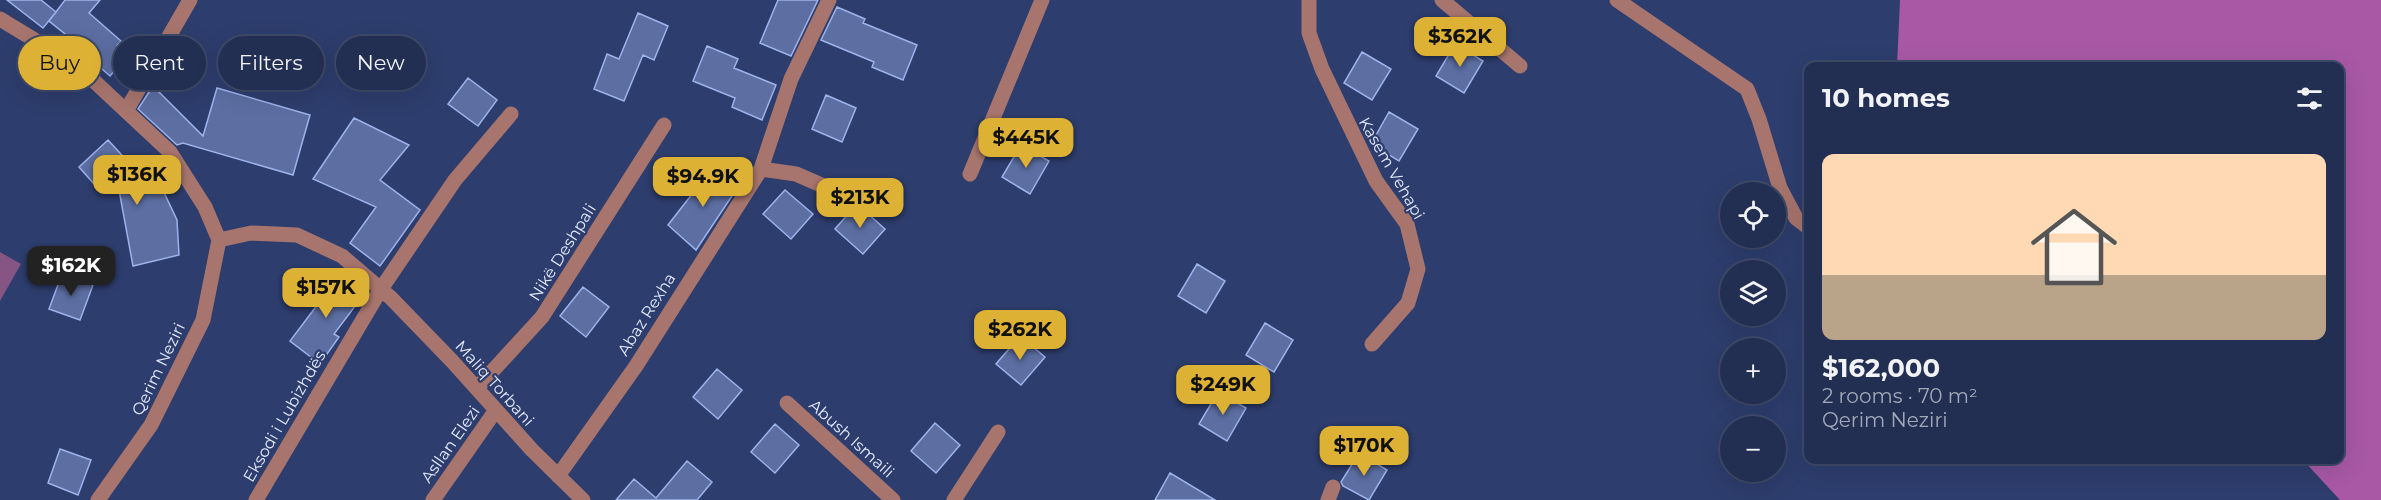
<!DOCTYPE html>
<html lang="en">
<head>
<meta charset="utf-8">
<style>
  body { margin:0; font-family:Montserrat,sans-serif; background:#2a3659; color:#f1f3f6; height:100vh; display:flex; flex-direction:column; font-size:22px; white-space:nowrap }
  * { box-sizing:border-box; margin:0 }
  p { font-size:20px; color:#a2a8b8 }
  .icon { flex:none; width:33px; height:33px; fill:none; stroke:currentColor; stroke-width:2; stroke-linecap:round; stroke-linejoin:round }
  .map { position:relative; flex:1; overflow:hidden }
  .drawer { position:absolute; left:1804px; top:62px; width:540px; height:402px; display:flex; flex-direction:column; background:#222e52; border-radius:12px; box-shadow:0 6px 24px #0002,0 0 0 2px #3f4a69 }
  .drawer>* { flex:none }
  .top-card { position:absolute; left:18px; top:36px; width:570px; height:54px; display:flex; gap:12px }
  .fabs { position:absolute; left:1720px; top:182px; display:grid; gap:12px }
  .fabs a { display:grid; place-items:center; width:66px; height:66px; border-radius:50%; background:#222e52; box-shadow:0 6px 24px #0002,0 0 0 2px #3f4a69; font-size:30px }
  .price { position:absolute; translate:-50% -51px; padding:0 14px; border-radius:12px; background:#ddb133; color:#111; font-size:20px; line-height:39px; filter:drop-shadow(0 2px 3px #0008) }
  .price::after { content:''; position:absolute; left:50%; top:36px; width:18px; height:14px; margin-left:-9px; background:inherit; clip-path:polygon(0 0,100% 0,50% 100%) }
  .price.on { background:#222; color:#fff }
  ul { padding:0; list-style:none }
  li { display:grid; align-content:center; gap:12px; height:318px; padding:0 18px }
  li span { display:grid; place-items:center; height:186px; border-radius:12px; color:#555 }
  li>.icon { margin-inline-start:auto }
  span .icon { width:108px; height:108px; fill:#fffc; stroke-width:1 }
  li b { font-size:26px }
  h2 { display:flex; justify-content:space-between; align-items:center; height:72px; padding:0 18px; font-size:26px }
  .tag { padding:0 21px; border-radius:27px; background:#222e52; box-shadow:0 6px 24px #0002,0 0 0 2px #3f4a69; font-size:21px; line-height:54px }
  .tag.on { background:#ddb133; color:#111 }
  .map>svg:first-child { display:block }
</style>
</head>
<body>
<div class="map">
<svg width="2381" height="500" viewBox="0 0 2381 500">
  <rect width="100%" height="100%" fill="#2d3d6d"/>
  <path fill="#865583" d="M 0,252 L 21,264 L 0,301 Z"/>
  <path fill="#a858a5" d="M 1900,0 L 2381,0 L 2381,500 L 2340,500 L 2302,459 L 2340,459 L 2340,66 L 1897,66 Z"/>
  <path fill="#5c6ea2" stroke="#9db3eb" stroke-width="1.5" d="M 7,0 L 41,0 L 56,12 L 43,28 Z
    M 65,0 L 100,0 L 89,13 L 121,41 L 117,46 L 128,55 L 110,76 L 78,48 L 80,46 L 49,21 Z
    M 778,0 L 818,0 L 791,56 L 760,43 Z
    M 837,7 L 865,19 L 863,23 L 917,45 L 903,80 L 872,67 L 874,62 L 821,40 Z
    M 638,13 L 668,26 L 654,60 L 643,55 L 624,101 L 594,89 L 607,54 L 619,59 Z
    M 1455,44 L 1483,61 L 1464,93 L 1436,76 Z
    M 707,46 L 738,59 L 734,68 L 776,85 L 762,120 L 732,107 L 735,98 L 693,81 Z
    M 1362,52 L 1391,69 L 1372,100 L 1344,83 Z
    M 468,78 L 497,100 L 478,126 L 448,104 Z
    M 153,86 L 203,136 L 217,88 L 310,115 L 293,175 L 183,143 L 177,145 L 138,109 Z
    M 826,95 L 856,108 L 842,142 L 812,129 Z
    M 1389,112 L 1418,129 L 1399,161 L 1371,144 Z
    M 354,118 L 409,145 L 380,180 L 420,210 L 380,266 L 350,243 L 376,207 L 313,179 Z
    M 108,140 L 152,188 L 159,182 L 177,220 L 179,255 L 133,266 L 117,179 L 106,190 L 97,181 L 94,184 L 79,167 Z
    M 1021,145 L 1049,161 L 1030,194 L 1002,177 Z
    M 714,166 L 738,187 L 696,250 L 668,225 Z
    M 785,190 L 813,214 L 791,239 L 763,214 Z
    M 857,204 L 885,229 L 863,254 L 835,229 Z
    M 1197,264 L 1225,281 L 1206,313 L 1178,296 Z
    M 62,274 L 93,285 L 80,320 L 49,309 Z
    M 333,274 L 362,297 L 334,334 L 339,337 L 320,364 L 290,341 L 318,304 L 313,301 Z
    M 583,287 L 609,307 L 586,337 L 560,316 Z
    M 1265,323 L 1293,340 L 1274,372 L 1246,355 Z
    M 1020,336 L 1045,357 L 1021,385 L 996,364 Z
    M 717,369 L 742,390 L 718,419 L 693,397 Z
    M 1218,392 L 1246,408 L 1227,441 L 1199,424 Z
    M 935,423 L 960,445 L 936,473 L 911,451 Z
    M 775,424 L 799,445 L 775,473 L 751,452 Z
    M 60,449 L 91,460 L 78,495 L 48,483 Z
    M 1359,453 L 1387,470 L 1369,500 L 1343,486 L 1341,482 Z
    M 687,461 L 712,482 L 697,500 L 616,500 L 634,479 L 656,498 Z
    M 1170,473 L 1215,500 L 1155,500 Z"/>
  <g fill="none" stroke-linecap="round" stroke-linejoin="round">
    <path stroke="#a7756d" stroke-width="15" d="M 1309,0 L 1309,33 L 1322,69 L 1376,181 L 1407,224 L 1418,269 L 1408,303 L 1372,344
      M 1442,0 L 1520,66
      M 1617,0 L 1747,89 L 1759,119 L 1780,188 L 1796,218 L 1809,228
      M 0,19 L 79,67 L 170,152 L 205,207 L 219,240
      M 126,111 L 190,0
      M 761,169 L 796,174 L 835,191
      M 970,174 L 1042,0
      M 219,240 L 251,233 L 297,235 L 342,256 L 391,298 L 452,361 L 532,450 L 583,500
      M 477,388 L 542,317 L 664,125
      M 787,403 L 893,500
      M 558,476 L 636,366 L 761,169 L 791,79 L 829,0
      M 98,500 L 151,425 L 203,320 L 219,240
      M 256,500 L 381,289 L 455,180 L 511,114
      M 433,500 L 496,410
      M 954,500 L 998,432
      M 1328,500 L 1333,487"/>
  </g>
  <g text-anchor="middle" stroke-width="4.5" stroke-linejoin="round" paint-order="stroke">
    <g font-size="16" fill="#e4ebfd" stroke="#2d3d6d">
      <text transform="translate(1392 168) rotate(60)" y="6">Kasem Vehapi</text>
      <text transform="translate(562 252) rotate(-58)" y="6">Nikë Deshpali</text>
      <text transform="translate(646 314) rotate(-58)" y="6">Abaz Rexha</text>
      <text transform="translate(158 369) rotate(-64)" y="6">Qerim Neziri</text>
      <text transform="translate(495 383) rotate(48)" y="6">Maliq Torbani</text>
      <text transform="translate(284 416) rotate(-60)" y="6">Eksodi i Lubizhdës</text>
      <text transform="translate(852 438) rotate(42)" y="6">Abush Ismaili</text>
      <text transform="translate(450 444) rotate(-55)" y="6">Asllan Elezi</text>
    </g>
  </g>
</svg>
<div class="fabs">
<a><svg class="icon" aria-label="locate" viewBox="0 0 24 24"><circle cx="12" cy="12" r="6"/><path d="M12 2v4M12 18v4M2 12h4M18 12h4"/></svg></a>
<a><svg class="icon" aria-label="layers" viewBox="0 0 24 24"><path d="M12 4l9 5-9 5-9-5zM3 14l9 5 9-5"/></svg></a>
<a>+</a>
<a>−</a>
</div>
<b class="price" style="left:1460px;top:68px">$362K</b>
<b class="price" style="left:1026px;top:169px">$445K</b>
<b class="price" style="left:137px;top:206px">$136K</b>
<b class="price" style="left:703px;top:208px">$94.9K</b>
<b class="price" style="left:860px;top:229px">$213K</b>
<b class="price on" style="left:71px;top:297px">$162K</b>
<b class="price" style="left:326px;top:319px">$157K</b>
<b class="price" style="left:1020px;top:361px">$262K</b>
<b class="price" style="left:1223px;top:416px">$249K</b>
<b class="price" style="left:1364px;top:477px">$170K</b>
<div class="top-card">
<a class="tag on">Buy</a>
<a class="tag">Rent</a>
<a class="tag">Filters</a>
<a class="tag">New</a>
</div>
<section class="drawer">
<h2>10 homes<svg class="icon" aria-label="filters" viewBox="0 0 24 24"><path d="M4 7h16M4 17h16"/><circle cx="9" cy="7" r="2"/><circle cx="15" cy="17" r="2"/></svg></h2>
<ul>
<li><span style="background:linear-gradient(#ffd9b3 65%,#b9a48a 0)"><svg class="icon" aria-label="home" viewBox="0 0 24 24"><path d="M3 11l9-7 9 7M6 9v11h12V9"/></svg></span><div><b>$162,000</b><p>2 rooms · 70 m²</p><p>Qerim Neziri</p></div></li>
</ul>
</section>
</div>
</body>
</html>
